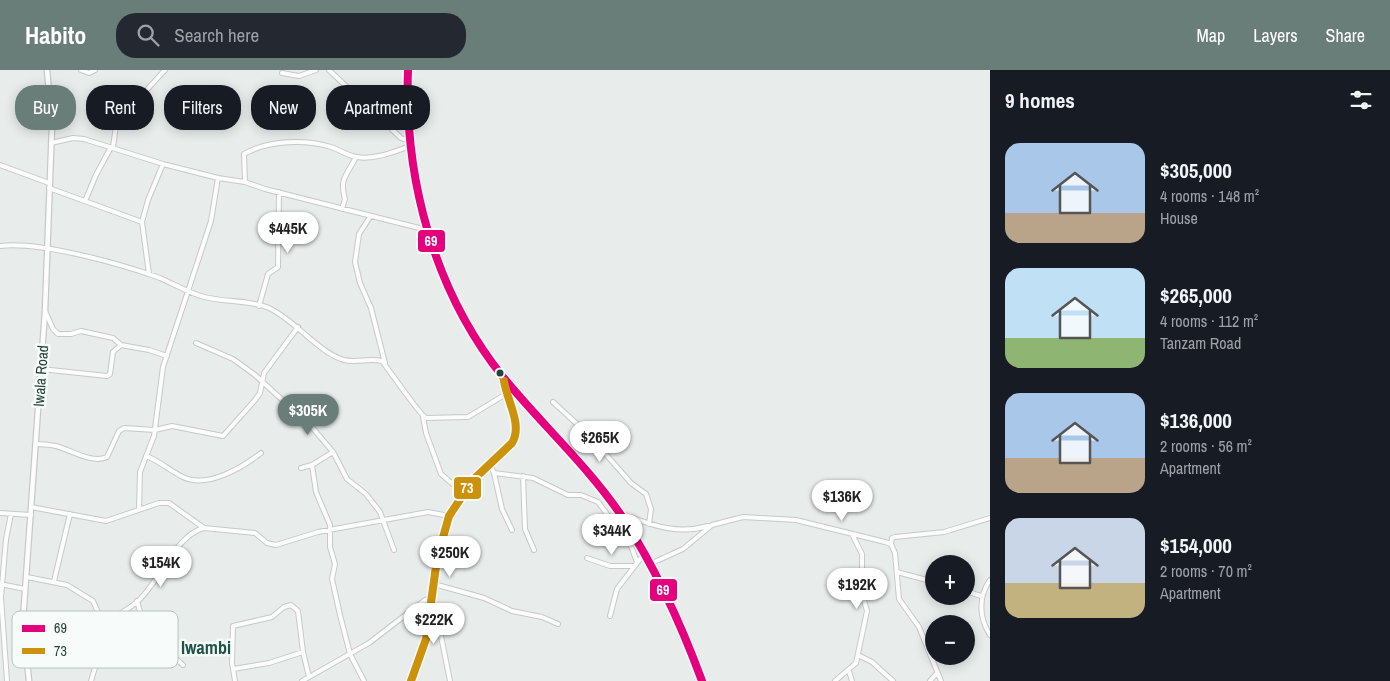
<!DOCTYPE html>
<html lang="en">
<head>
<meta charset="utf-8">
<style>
  body { margin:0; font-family:"Archivo Narrow",sans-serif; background:#242831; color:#f1f3f6; height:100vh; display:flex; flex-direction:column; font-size:19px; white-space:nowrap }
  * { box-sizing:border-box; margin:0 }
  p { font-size:16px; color:#9ea1a6 }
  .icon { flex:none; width:28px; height:28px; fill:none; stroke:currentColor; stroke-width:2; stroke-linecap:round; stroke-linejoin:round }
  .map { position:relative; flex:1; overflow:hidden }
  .details { display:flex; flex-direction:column; background:#171b24; width:400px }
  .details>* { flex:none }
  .hud { position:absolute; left:15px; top:15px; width:475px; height:45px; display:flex; gap:10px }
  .tools { position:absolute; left:925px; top:485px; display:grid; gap:10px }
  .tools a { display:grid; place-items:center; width:50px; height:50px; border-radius:50%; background:#171b24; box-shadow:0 2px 12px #0003; font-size:25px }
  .price { position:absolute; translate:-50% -42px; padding:0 11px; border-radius:18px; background:#fff; color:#222; font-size:16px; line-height:32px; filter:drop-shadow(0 1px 2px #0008) }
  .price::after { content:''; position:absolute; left:50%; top:30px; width:15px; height:11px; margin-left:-8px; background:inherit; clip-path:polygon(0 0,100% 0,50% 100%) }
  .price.current { background:#697e78; color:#fff }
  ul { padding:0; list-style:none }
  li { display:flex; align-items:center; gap:15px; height:125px; padding:0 15px }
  li span { display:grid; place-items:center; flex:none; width:140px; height:100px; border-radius:15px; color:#555 }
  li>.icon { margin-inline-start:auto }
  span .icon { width:60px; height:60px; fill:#fffc; stroke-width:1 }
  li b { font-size:21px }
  h2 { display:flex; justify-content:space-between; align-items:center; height:60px; padding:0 15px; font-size:21px }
  .tag { padding:0 18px; border-radius:20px; background:#171b24; box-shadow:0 2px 12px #0003; font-size:18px; line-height:45px }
  .tag.current { background:#697e78; color:#fff }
  header { display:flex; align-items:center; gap:30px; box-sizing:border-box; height:70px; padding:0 25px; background:#697e78; color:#fff }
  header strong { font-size:24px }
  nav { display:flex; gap:28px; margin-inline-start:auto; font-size:18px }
  .search { width:350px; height:45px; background:#242831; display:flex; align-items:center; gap:12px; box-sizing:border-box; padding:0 18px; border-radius:20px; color:#9ea1a6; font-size:19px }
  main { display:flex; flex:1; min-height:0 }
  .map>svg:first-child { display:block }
</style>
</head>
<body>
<header>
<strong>Habito</strong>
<div class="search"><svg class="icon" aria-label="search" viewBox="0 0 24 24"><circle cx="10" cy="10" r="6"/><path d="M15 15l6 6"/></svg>Search here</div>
<nav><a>Map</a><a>Layers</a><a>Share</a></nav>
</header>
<main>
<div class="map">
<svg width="990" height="611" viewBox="0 0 990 611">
  <rect width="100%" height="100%" fill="#e8edeb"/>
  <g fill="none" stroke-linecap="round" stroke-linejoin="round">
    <defs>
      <path id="minor" d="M 81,0 L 89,3 L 95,0
        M 329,0 L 401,68 L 409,71
        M 282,3 L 299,6 L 316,0
        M 51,73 L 73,68 L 84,69 L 163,94 L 218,108 L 245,112 L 265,119 L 427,160
        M 113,77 L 116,56 L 132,41 L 142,25 L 165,0
        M 0,95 L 49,113
        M 245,112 L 244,84 C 269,70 305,69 331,77 C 340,80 348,86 357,87 C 374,90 394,82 410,76
        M 49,118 L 142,152
        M 85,131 L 96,105 L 111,77
        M 342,139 L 345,129 C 339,109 347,105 356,87
        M 370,147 L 359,164 L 355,192 L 360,213 L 371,238 L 385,293
        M 0,176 C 40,171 121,194 160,208 C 174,214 187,222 201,226 C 223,233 248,229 269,238 C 295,250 319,283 344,290 C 356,293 369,288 382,291 C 389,300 420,345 426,348 L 468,347 L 506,324
        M 149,204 L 142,152 L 148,130 L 163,94
        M 259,236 L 268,204 L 278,197 L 279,122
        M 45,241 L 53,259 L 58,264 L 71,264 L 81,261 L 113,268 L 121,275 L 149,280 L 167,286
        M 196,273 L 233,289 L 255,305 L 311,356 L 333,382 L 347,409 L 366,424 L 380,442 L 394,480
        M 41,299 L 107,306 L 110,304 L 113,282 L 121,275
        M 553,332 L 589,365 L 631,413 L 646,424 L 651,439 L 649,454
        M 423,347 L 426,363 L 441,404 L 463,423
        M 36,374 C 43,374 50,375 56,376 C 71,380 92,394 107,387 L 119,361 L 124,358 L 155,360 L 172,356 L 223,366 L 255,330 L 260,323 L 264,303 L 298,257
        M 146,386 C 160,391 170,401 183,407 C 207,419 243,397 261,383
        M 312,395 L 316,422 L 330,455 L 330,477 L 335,494 L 332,509 L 340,545 L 350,584 L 364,611
        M 490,395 L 494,403 L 533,408 L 568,425 L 581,425 L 598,432 L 631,476 L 637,492
        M 301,398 L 312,395 L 333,382
        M 494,403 L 502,439 L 512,460
        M 523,406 L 525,459 L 534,480
        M 31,437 L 106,451 L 159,433 L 169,433 L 204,458 L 255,463 L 267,473 L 276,475 L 318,462 L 428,442 L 449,446
        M 139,439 L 140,402 L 154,366 L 163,297 L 211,151 L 218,108
        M 0,443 L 31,445
        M 623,449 L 631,447 C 656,457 680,464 708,456
        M 891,474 L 892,468 L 895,467 L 944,462 L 990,448
        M 587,488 L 610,496 L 634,496
        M 650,494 L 683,479 L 712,455 L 743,447 L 796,450 L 885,472 L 891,474 L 895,483 L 899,529 L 919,557 L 941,611
        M 897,502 L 934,512
        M 27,507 L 67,515 L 93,531 L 104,556 L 102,574 L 91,611
        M 990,510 C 978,527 979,548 990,565
        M 54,511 L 70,444
        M 0,514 L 25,519
        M 434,514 L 484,528 L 512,541 L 542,547 L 558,554
        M 966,521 L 981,526
        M 137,531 L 146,563 L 183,595
        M 431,535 L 441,566 L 450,611
        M 610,546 L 617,519 L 644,484
        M 103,552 C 115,547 127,540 137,532 C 160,512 175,465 204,458
        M 858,585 L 872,592 L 893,611
        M 233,599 L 269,593 L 303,582
        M 849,601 L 852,611
        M 7,611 L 1,527 L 6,469 L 11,444
        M 235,611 L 232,593 L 233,556 L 272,547 L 284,537 L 291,535 L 298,541 L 303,582 L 309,607
        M 302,611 L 369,573 L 425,530 L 432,527
        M 411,611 L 426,569 L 437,489 L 449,446 L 473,410 L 512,373 L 516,366 L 516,358 L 504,309
        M 835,611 L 856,593 L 867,541 L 862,523 L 862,484 L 852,464
        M 930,611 L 937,603"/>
      <path id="tertiary" d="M 29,611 L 23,550 L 45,241 L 52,56 L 47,0"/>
      <path id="trunk" d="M 408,0 C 404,109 434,221 503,307 C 542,355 589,397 623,448 C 656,499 681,554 702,611"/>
    </defs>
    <use href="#minor" stroke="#c5cac8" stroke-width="6"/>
    <use href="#tertiary" stroke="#c5cac8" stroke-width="7"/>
    <use href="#trunk" stroke="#c3ccc9" stroke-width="9"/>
    <use href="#minor" stroke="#fcfcfc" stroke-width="4"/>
    <use href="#tertiary" stroke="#fcfcfc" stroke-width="4.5"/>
    <use href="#trunk" stroke="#c6cecc" stroke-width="6"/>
    <defs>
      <path id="bus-1" d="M 408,0 C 404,109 434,221 503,307 C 542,355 589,397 623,448 C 656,499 681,554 702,611"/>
      <path id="bus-2" d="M 411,611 L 426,569 L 437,489 L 449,446 L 473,410 L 512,373 C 523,355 507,331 504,311"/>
    </defs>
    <use href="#bus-1" stroke="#f7fbf9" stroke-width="11"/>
    <use href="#bus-2" stroke="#f7fbf9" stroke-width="11"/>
    <use href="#bus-1" stroke="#e5007d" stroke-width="8"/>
    <use href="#bus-2" stroke="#cd920c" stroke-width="8"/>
  </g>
  <circle fill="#24423a" stroke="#f7fbf9" stroke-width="2" cx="500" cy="303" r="4.5"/>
  <g text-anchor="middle" stroke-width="5" stroke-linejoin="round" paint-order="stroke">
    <g font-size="15" fill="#24423a" stroke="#f7fbf9">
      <text transform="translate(41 306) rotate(-86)" y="5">Iwala Road</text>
    </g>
    <g font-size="18" font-weight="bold" fill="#1f5548" stroke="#f7fbf9">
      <text x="206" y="584">Iwambi</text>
    </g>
  </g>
  <rect x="12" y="541" width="166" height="57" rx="8" fill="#f7fbf9" stroke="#b8c4c0" stroke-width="1"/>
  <rect x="22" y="555" width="23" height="7" fill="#e5007d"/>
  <rect x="22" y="578" width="23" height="6" fill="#cd920c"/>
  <g font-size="14" fill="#24423a">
    <text x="54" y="563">69</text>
    <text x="54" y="586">73</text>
  </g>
  <g stroke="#f7fbf9" stroke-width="2">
    <rect x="417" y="159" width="29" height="24" rx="5" fill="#e5007d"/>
    <rect x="453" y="406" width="29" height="24" rx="5" fill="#cd920c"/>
    <rect x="649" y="508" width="29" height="24" rx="5" fill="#e5007d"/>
  </g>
  <g font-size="14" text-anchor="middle" font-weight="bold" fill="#fff">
    <text x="431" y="176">69</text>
    <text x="467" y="423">73</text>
    <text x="663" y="525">69</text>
  </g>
</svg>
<div class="tools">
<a>+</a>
<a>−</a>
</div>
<b class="price" style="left:288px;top:184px">$445K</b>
<b class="price current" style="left:308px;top:366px">$305K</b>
<b class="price" style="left:600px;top:393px">$265K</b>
<b class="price" style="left:842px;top:452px">$136K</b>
<b class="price" style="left:612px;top:486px">$344K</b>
<b class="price" style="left:450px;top:508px">$250K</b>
<b class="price" style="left:161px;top:518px">$154K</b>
<b class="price" style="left:857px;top:540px">$192K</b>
<b class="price" style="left:434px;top:575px">$222K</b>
<div class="hud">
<a class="tag current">Buy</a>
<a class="tag">Rent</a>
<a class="tag">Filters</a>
<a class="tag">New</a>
<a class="tag">Apartment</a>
</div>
</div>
<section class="details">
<h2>9 homes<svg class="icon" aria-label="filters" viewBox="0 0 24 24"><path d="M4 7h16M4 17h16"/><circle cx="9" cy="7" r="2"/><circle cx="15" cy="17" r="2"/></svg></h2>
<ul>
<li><span style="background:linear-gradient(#a9c7e8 70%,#b9a48a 0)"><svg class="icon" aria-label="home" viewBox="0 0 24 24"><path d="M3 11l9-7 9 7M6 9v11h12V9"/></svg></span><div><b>$305,000</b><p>4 rooms · 148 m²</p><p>House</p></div></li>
<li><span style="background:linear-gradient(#bfe0f5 70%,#8fb573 0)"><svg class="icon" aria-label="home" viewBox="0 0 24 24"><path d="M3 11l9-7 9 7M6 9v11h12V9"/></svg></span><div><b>$265,000</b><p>4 rooms · 112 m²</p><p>Tanzam Road</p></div></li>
<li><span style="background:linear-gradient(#a9c7e8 65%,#b9a48a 0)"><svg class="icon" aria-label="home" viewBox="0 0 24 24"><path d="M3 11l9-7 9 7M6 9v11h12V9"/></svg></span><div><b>$136,000</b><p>2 rooms · 56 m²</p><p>Apartment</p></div></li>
<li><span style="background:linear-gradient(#c9d6e8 65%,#c2b280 0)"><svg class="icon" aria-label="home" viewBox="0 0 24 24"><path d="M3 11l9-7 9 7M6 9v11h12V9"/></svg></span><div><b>$154,000</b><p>2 rooms · 70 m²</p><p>Apartment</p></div></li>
</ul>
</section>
</main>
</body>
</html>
